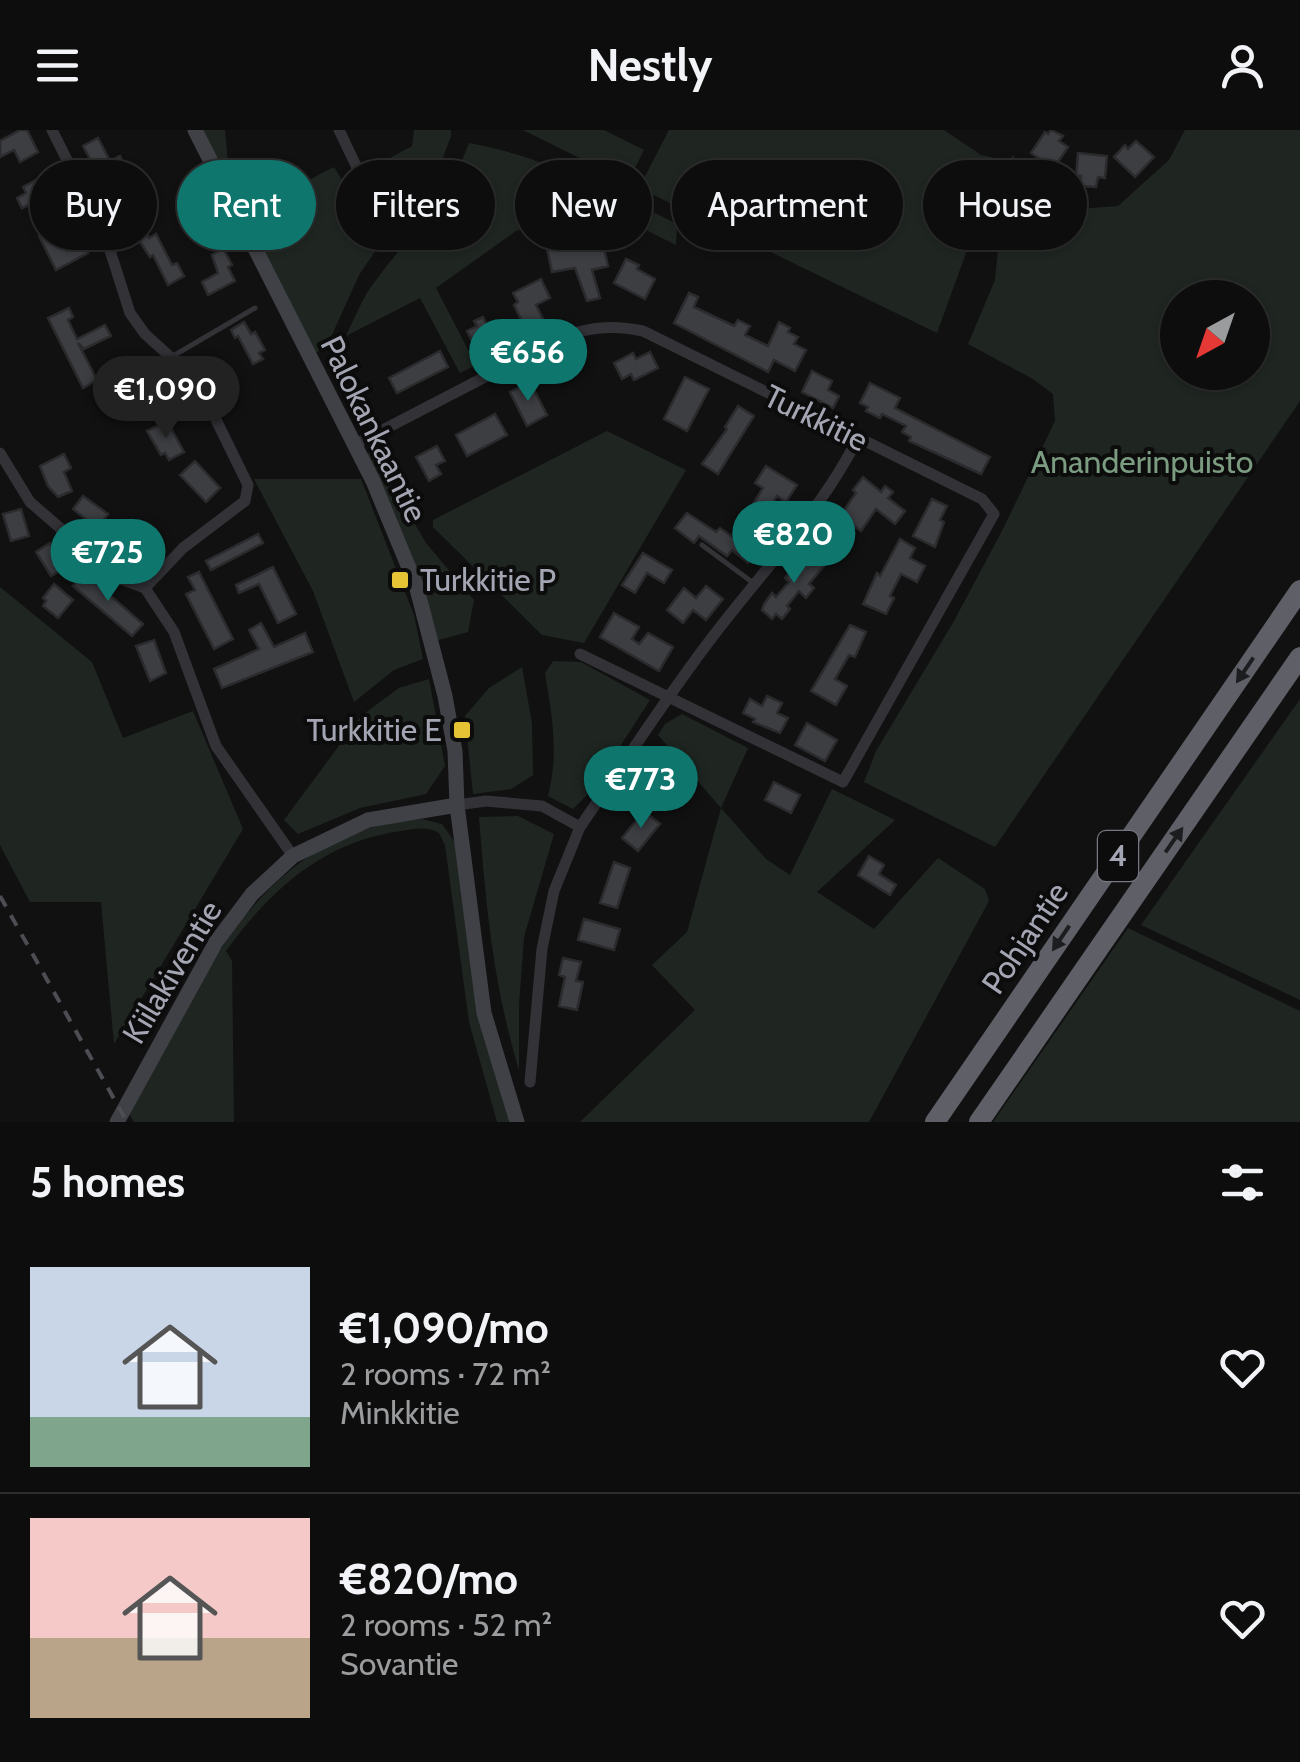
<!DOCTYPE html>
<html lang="en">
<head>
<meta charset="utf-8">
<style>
  body { margin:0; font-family:Cabin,sans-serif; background:#1b1b1c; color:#f1f3f6; height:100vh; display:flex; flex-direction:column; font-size:38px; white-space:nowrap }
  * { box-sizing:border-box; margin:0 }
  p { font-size:32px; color:#9a9c9e }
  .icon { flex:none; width:55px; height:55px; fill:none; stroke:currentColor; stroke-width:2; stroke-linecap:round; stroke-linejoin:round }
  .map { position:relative; height:992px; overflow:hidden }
  .details { display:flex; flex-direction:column; background:#0d0d0e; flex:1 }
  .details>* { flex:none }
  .top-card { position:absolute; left:30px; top:30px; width:1240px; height:90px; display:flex; gap:20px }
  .needle { width:65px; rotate:220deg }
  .tools { position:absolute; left:1160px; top:150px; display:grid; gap:20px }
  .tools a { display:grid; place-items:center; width:110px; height:110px; border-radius:50%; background:#0d0d0e; box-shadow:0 2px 8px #0004,0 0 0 2px #2d2d2e; font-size:50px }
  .price { position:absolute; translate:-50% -85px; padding:0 22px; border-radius:35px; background:#0f766e; color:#fff; font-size:32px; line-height:65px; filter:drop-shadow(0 2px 5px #0008) }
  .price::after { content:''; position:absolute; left:50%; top:60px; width:30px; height:22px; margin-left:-15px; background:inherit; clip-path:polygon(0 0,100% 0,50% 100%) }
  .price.on { background:#222; color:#fff }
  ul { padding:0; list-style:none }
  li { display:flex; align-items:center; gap:30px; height:250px; padding:0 30px }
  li+li { border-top:2px solid #2d2d2e }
  li span { display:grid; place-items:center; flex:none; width:280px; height:200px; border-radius:0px; color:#555 }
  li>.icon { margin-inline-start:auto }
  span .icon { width:120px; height:120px; fill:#fffc; stroke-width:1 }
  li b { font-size:42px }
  h2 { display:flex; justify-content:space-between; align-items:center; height:120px; padding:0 30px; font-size:42px }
  .chip { padding:0 35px; border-radius:45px; background:#0d0d0e; box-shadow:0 2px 8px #0004,0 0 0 2px #2d2d2e; font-size:35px; line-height:90px }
  .chip.on { background:#0f766e; color:#fff }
  header { display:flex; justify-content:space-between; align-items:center; height:130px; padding:0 30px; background:#0d0d0e; font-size:45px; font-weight:800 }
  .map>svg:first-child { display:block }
</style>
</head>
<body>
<header><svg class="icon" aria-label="menu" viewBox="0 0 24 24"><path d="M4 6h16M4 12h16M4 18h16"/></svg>Nestly<svg class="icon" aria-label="person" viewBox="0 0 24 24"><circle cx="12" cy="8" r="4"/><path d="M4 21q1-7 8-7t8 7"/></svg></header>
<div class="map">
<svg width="1300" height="992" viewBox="0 0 1300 992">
  <rect width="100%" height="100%" fill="#111112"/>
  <path fill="#1f2621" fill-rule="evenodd" d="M 199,0 L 225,0 L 228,34 L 247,68 L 264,73 L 334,37 L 345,55 L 340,70 L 348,82 L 361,85 L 378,117 L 359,145 L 327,216 L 314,224 Z
    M 414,0 L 451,0 L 451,6 L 434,52 L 391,105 L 363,51 L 368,40 L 412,16 Z
    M 523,0 L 604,0 L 644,20 L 628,52 Z
    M 669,0 L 944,0 L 981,25 L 995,28 L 989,58 L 977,56 L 966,123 L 937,203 L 639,58 Z
    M 1185,0 L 1300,0 L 1300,271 L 995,717 L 864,652 L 876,621 L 954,491 L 1003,399 L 1055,291 L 1053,264 L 1033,249 L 968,214 L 995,150 L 1003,71 L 1012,25 L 1065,80 L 1118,76 L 1169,30 ZM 1178,168 L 1252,168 L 1252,242 L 1178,242 Z
    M 469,13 C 545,27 609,60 677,94 L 676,115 L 604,79 L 516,101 L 436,158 L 476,235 L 460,243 L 420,168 L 346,206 C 355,187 363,166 376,150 C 410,104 449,68 469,13 Z
    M 607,301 L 686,340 L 584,513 L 542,505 L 433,397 L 433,390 Z
    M 371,318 L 426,413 L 474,470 L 468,502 L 435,511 L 366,325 Z
    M 254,349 L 361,349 L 414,485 L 423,529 L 394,540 L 354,572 L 313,461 Z
    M 0,457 L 92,532 L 123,608 L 193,581 L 243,699 L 114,914 L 101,772 L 30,772 L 0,715 Z
    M 553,531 L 581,532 L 650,570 L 592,660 L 573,679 L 548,666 C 559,623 552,586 545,543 Z
    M 522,537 L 532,593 L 533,645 L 511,659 L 473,664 L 465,586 L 489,558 Z
    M 429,549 L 445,636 L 426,664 L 360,678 L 298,704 L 284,690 L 361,586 L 399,558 Z
    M 1300,569 L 1300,870 L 1141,795 Z
    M 682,584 L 748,618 L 721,678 L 766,729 L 790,745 L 832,659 L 895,690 L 817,762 L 874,799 L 938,728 L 985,759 L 989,771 L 869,992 L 580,992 L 695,880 L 652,835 L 687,802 L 721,678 L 658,605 L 665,594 Z
    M 518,686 L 554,704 L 524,807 L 519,875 L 519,940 C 493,854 486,776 479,687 Z
    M 422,689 L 442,694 L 456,714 L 478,883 L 509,992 L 497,992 L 469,892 L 445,715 L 439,703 C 426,696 415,699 401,701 C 324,711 269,761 226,821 L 232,831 L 234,992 L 134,992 L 129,984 C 189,876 241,737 369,698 C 387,693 405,691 422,689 Z
    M 1128,798 L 1300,881 L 1300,992 L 993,992 Z"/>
  <path fill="#3d3e42" stroke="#2b2b2e" stroke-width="2.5" d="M 20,0 L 27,0 L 38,22 L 20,32 L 14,20 L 0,27 L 0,11 Z
    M 1051,0 L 1063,6 L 1059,11 L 1068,17 L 1054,38 L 1031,23 L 1045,2 L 1048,4 Z
    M 98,8 L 110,31 L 120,26 L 124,35 L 120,36 L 136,68 L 128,71 L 134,83 L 124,89 L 109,60 L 115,57 L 104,36 L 96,40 L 83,16 Z
    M 1136,11 L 1154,27 L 1135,47 L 1114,27 L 1125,15 L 1128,19 Z
    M 1078,23 L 1107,26 L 1105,48 L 1098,47 L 1096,57 L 1079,56 L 1081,46 L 1076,46 Z
    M 38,49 L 52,75 L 36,84 L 31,74 L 22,78 L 17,68 L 26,63 L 23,57 Z
    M 55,97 L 67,120 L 82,113 L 88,123 L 56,140 L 39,106 Z
    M 144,98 L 149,108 L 156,104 L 172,135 L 177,133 L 184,146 L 168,155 L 153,125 L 150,127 L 134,103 Z
    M 573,108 L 574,115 L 602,109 L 608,136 L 592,140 L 600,168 L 587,171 L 575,138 L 552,142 L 546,114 Z
    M 223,118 L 232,135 L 228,137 L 235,151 L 208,165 L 202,152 L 218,143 L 212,125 Z
    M 626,129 L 639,135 L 637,139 L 655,149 L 645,169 L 614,153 Z
    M 541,149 L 550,168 L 536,175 L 543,189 L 525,198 L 514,175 L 518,172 L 513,163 Z
    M 689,163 L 698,167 L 694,177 L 734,196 L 738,190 L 750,196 L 745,205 L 768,216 L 779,192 L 790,198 L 788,202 L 798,207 L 794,214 L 806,220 L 795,241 L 774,230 L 768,242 L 674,193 Z
    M 69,178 L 73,187 L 68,190 L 77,209 L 105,195 L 111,206 L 84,219 L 78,213 L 97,250 L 83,258 L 48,188 Z
    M 483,187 L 493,207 L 508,199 L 514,209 L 499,217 L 495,210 L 475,217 L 467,201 L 477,196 L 474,191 Z
    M 244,192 L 251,204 L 255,202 L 265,220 L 259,223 L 263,229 L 253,234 L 238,206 L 235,208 L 231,200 Z
    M 440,221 L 448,237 L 397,263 L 389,248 Z
    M 650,222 L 658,238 L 634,250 L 631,244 L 622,249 L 614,233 L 633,223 L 636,229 Z
    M 812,241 L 832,251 L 828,260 L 839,266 L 833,278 L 802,262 Z
    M 685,247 L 709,259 L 687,301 L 664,289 Z
    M 530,252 L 547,285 L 527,296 L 510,262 Z
    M 870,253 L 900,268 L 895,278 L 990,327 L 981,344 L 909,311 L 911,307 L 902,302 L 906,296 L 882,284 L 880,288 L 866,281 L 868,277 L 860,273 Z
    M 122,255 L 146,275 L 134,290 L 109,270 Z
    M 738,276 L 754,286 L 718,344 L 702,334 L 727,299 L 725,297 Z
    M 495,284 L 507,305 L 467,326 L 456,305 Z
    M 167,291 L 184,322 L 169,330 L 165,323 L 161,325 L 147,301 Z
    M 437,316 L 445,331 L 436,335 L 441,344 L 429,351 L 416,327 Z
    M 64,324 L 71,338 L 64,342 L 72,361 L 58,367 L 48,356 L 40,336 Z
    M 195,331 L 220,358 L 206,372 L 180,345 Z
    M 766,336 L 797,355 L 786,372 L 777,366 L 767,383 L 753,374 L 763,358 L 755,353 Z
    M 863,347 L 881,362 L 885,356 L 893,362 L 888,368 L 905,381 L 895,394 L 876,379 L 861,401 L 851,394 L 832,420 L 813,406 L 818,398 L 827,405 L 856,363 L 853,360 Z
    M 83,366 L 108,384 L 97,398 L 73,379 Z
    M 932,369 L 947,376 L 940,390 L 944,392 L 935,417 L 913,406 Z
    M 21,379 L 29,406 L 11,411 L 3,384 Z
    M 687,383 L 716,402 L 720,398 L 756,423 L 748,433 L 732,420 L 727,426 L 699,406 L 694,413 L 675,398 Z
    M 129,393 L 144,405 L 148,399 L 158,407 L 146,426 L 119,405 Z
    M 258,404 L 263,413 L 211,440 L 206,431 Z
    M 900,409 L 915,418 L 910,428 L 925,436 L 917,452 L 901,444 L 890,466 L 894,468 L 886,484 L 863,474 L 877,443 L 880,446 Z
    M 50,413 L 66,437 L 51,446 L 36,422 Z
    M 807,422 L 824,436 L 809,454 L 814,458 L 806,468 L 799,461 L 787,476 L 790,479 L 782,489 L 776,484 L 772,489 L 762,480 L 764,474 L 772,463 L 776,467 L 789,452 L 785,448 Z
    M 643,423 L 672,440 L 664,453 L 647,443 L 635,463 L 622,455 Z
    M 273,437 L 296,484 L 278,493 L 259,454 L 239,463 L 236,455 Z
    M 83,442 L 143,494 L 132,506 L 73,456 Z
    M 199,442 L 233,509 L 214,519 L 186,464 L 195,460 L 188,447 Z
    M 54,454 L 73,470 L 58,488 L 43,476 L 46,471 L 43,468 Z
    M 706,456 L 723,469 L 706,490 L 693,480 L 683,493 L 667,480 L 684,458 L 696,468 Z
    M 614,483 L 639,497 L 632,509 L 639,514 L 648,503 L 673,517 L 659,541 L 600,507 Z
    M 261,493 L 274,517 L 305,503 L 313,522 L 222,558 L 214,539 L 259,519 L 249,500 Z
    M 850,495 L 866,502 L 855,527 L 849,525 L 835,549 L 847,556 L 836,575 L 811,561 Z
    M 154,510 L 166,543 L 150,551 L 136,516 Z
    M 767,566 L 782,573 L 777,583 L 788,588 L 780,603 L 753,592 L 755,589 L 743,583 L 750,569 L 762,576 Z
    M 807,593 L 837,610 L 825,631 L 795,615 Z
    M 774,652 L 800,665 L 791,683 L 765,670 Z
    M 644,681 L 660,694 L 638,721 L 622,708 Z
    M 869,726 L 884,735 L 879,744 L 896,755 L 890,765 L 858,745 Z
    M 614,732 L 630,738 L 617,778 L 600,773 Z
    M 584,789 L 620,799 L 614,820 L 578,810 Z
    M 563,828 L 581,832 L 576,851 L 583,852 L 577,880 L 559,876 L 565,847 L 559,845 Z"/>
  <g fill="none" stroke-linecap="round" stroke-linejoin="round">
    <path stroke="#323237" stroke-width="5" d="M 173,226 L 255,178
      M 702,415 L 752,452"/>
    <path stroke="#323237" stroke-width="11" d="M 52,0 L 106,108 L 130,183 L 145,204 L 197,251 L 248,355 L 245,371 L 183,418 L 145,458
      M 339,0 L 371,67
      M 354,315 L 566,205 C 594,197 614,195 643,201 L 982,369 L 994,384 L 843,652 L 580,524
      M 0,323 L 30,372 L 118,448 L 145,458 L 174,502 L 216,616 L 293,726
      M 457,675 L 486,671 L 542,676 L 580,697 C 625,632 668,564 717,501 C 766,437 821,381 858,308
      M 530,952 L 542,819 L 554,761 L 580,697"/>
    <path stroke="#404147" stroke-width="15" d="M 195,0 L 373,351 L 416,455 L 445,566 L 455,621 L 457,675 L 484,883 L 517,992
      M 117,992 L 216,812 L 252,764 L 293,726 L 368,690 L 457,675"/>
    <path stroke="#5e5f67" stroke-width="20" d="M 935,992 L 1300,460
      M 979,992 L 1300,527"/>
    <path stroke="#4d4e54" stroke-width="4" stroke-dasharray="12 10" stroke-linecap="butt" d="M 0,766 L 127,992"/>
  </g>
  <defs><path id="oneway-solid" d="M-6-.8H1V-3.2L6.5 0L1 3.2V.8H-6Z" transform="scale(2.5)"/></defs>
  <g fill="#1c1d1f">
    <use href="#oneway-solid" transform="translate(1245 540) rotate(124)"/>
    <use href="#oneway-solid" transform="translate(1174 710) rotate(-55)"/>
    <use href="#oneway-solid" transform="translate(1061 808) rotate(124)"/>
  </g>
  <g fill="#e6c235" stroke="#0c0c0d" stroke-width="4">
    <rect x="390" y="440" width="20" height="20" rx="5"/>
    <rect x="452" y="590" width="20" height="20" rx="5"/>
  </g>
  <g text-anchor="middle" stroke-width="8" stroke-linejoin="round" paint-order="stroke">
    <rect fill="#0c0c0d" stroke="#767780" stroke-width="2.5" x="1098" y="701" width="40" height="50" rx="8"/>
    <g font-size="30" font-weight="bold" fill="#a3a5b2">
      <text x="1118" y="736">4</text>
    </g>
    <g font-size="32" fill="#a3a5b2" stroke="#0c0c0d">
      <text transform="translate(816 288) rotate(26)" y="11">Turkkitie</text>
      <text transform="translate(374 299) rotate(64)" y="11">Palokankaantie</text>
      <text transform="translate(1025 808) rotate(-56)" y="11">Pohjantie</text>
      <text transform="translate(172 842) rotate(-59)" y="11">Kiilakiventie</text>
    </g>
    <g font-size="32" fill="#7b9c81" stroke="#0c0c0d">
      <text x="1142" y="343">Ananderinpuisto</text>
    </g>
    <g font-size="32" fill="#a3a5b2" stroke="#0c0c0d" text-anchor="start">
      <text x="420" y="461">Turkkitie P</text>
      <text x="442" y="611" text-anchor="end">Turkkitie E</text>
    </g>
  </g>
</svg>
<div class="tools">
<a><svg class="needle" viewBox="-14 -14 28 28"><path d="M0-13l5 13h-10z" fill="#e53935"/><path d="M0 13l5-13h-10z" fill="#9a9c9e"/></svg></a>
</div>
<b class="price" style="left:528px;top:274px">€656</b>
<b class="price on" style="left:166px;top:311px">€1,090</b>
<b class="price" style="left:794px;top:456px">€820</b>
<b class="price" style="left:108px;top:474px">€725</b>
<b class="price" style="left:641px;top:701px">€773</b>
<div class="top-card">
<a class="chip">Buy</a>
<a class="chip on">Rent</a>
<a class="chip">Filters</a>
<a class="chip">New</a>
<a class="chip">Apartment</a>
<a class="chip">House</a>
</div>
</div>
<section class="details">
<h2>5 homes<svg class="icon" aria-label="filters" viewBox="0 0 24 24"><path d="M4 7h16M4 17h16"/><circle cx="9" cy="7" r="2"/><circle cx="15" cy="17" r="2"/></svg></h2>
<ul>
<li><span style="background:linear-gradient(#c9d6e8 75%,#7fa58c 0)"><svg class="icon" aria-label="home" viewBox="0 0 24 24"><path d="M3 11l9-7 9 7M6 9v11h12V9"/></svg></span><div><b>€1,090/mo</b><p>2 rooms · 72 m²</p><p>Minkkitie</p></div><svg class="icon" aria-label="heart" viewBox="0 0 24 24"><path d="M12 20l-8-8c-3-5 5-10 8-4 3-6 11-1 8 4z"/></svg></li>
<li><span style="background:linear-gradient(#f6c9c9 60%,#b9a48a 0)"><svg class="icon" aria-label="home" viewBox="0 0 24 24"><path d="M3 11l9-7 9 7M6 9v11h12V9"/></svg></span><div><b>€820/mo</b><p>2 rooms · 52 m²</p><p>Sovantie</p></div><svg class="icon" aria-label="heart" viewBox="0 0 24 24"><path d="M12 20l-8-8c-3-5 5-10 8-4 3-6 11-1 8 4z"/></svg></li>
</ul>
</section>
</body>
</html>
